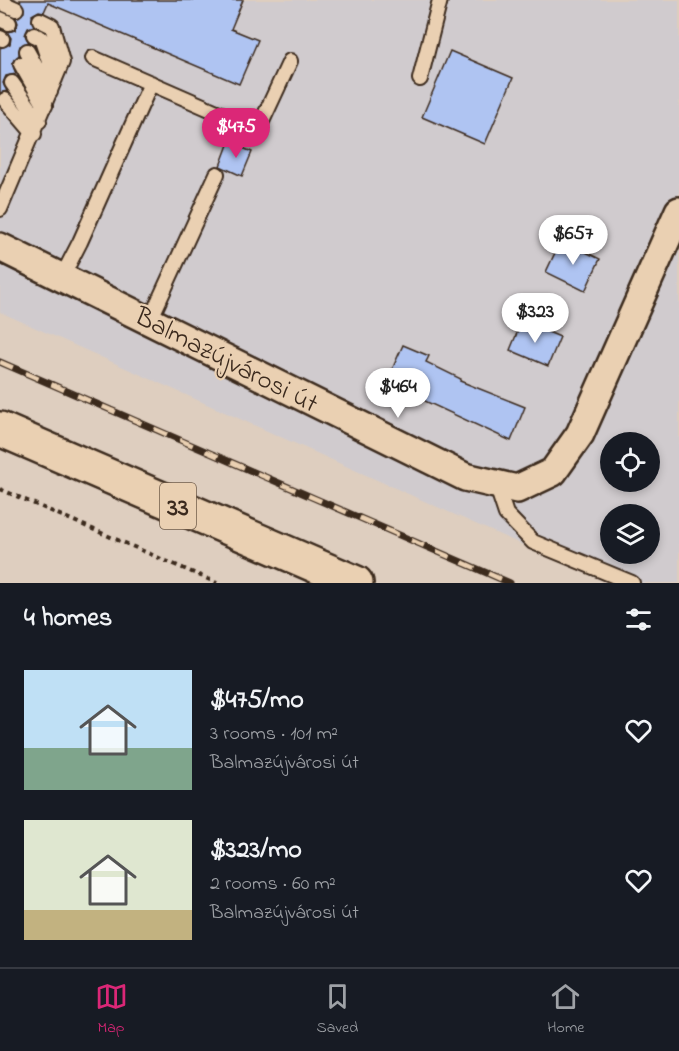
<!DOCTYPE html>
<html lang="en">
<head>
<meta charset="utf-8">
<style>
  body { margin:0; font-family:"Indie Flower",sans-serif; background:#20242c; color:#f1f3f6; height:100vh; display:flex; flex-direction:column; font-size:22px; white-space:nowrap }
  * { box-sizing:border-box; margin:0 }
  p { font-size:20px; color:#9ea1a6 }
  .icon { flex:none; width:33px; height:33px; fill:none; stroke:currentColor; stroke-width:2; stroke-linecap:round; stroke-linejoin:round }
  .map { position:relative; height:583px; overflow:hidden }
  .drawer { display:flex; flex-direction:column; background:#171b24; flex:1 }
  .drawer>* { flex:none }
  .controls { position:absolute; left:600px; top:432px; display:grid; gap:12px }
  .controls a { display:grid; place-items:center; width:60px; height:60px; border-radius:50%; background:#171b24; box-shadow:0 3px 9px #0003; font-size:30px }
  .price { position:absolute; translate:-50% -51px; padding:0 14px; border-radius:21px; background:#fff; color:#222; font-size:20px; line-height:39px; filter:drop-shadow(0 2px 3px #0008) }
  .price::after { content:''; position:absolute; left:50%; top:36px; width:18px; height:14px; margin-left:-9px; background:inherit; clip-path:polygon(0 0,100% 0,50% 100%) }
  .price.selected { background:#db2777; color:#fff }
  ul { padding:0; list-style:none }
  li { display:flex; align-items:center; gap:18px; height:150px; padding:0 24px }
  li span { display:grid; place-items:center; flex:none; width:168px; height:120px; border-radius:0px; color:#555 }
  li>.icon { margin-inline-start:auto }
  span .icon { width:72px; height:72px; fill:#fffc; stroke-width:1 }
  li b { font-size:26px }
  h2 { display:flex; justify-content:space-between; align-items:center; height:72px; padding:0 24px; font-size:26px }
  .dock { display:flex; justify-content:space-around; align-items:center; height:84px; border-top:2px solid #363941; background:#171b24; font-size:16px; color:#9ea1a6 }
  .dock a { display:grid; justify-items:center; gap:3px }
  .dock .selected { color:#db2777 }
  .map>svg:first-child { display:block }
</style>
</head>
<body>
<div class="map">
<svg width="679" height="583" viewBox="0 0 679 583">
  <rect width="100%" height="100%" fill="#decebf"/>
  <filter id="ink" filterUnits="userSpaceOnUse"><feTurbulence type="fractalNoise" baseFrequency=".0167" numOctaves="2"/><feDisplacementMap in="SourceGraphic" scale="12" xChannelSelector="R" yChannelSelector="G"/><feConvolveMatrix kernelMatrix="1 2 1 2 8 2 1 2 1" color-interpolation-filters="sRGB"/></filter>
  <g filter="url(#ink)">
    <path fill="#d0cbce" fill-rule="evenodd" d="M 0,0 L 679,0 L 679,583 L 608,583 L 0,312 ZM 610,442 L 650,442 L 650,482 L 610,482 ZM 610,514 L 650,514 L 650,554 L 610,554 Z"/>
    <path fill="#afc4f2" stroke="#3b2a1e" stroke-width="1.5" d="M 20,0 L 243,0 L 231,29 L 258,40 L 239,84 L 48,3 L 44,12 L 39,11 L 32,15 L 34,26 L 28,28 L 25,35 L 29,43 L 20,46 L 19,55 L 12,63 L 16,74 L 6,76 L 3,83 L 7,91 L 0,93 L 0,48 L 10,44 L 11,38 L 7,32 L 15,30 L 18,23 L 16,18 L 24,12 Z
      M 450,51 L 513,78 L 485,144 L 422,117 Z
      M 229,142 L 252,152 L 242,176 L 220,166 Z
      M 561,240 L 600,259 L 585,291 L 546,272 Z
      M 522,321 L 560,337 L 548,366 L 510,350 Z
      M 403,345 L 429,356 L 426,362 L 461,379 L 460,381 L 525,407 L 511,441 L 386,383 Z"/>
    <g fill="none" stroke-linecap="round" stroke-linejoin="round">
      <defs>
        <path id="service" d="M 0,2 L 16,9
          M 0,19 L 9,23
          M 34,35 L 41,38 L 55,79
          M 0,38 L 2,39
          M 27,51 L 50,92
          M 93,58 L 258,130 L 290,61
          M 21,64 L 45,106
          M 420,79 L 440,0
          M 12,83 L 39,121
          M 5,100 L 34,134
          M 0,209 L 62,62 L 52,26 L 40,20
          M 62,277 L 80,242 L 151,83
          M 150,320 L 217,174
          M 496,484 L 506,514 L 533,542 L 632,583"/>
        <path id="minor" d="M 0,247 L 465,477 L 517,489 L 553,472 L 580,434 L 679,211"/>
        <path id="primary" d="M 0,429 L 356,583"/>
      </defs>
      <use href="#service" stroke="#3b2a1e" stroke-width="18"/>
      <use href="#minor" stroke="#3b2a1e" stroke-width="32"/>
      <use href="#primary" stroke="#3b2a1e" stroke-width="38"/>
      <path stroke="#3b2a1e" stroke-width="4" stroke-dasharray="4.5 4.5" stroke-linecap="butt" d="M 0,489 L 217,583"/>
      <use href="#service" stroke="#ead0b2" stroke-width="14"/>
      <use href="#minor" stroke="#ead0b2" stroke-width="27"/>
      <use href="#primary" stroke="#ead0b2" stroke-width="33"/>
      <defs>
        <path id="rail" d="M 0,362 L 510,583"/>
      </defs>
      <use href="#rail" stroke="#3b2a1e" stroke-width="7"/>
      <use href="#rail" stroke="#ead0b2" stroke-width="4.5" stroke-dasharray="14" stroke-linecap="butt"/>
    </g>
  </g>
  <g text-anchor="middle" stroke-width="4.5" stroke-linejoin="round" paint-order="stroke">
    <rect fill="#ead0b2" stroke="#705c4a" stroke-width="1.5" x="160" y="483" width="36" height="46" rx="4.5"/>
    <g font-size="26" font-weight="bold" fill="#3b2a1e">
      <text x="178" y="515">33</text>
    </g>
    <g font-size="27" fill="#3b2a1e" stroke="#ead0b2">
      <text transform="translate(227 359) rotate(27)" y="9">Balmazújvárosi út</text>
    </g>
  </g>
</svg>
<div class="controls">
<a><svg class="icon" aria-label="locate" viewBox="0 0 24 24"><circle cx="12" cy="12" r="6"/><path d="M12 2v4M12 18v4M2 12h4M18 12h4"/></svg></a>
<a><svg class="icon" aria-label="layers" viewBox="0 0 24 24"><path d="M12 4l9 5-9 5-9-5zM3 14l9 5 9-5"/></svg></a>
</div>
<b class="price selected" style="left:236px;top:159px">$475</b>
<b class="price" style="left:573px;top:266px">$657</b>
<b class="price" style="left:535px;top:344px">$323</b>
<b class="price" style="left:398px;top:419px">$464</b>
</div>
<section class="drawer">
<h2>4 homes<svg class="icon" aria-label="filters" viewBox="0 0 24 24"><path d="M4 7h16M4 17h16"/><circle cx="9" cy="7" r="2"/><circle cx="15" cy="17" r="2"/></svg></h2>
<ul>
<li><span style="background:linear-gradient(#bfe0f5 65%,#7fa58c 0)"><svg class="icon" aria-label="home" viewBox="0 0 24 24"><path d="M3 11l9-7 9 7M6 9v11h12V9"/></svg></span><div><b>$475/mo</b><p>3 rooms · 101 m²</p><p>Balmazújvárosi út</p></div><svg class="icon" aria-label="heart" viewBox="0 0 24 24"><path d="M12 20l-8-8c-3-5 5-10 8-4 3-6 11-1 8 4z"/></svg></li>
<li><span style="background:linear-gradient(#dfe7d0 75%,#c2b280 0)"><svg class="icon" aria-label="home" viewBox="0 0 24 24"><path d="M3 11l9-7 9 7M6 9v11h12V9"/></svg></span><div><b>$323/mo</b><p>2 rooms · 60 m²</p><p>Balmazújvárosi út</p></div><svg class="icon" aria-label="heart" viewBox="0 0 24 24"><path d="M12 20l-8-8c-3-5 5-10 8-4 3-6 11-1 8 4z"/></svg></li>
</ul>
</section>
<nav class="dock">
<a class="selected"><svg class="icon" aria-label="map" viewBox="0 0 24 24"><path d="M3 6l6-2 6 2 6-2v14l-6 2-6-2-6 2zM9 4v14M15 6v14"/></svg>Map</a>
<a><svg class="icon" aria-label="saved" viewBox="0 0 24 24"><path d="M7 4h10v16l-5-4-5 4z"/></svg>Saved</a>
<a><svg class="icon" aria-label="home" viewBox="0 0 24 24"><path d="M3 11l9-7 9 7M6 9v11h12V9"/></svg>Home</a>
</nav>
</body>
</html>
